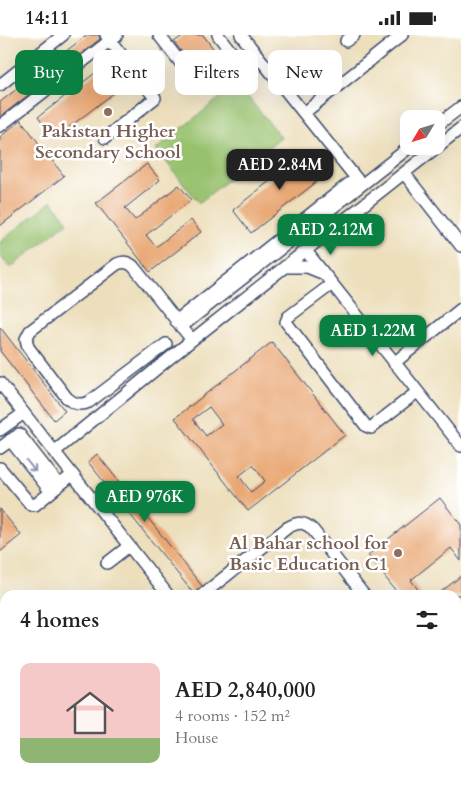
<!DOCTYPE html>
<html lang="en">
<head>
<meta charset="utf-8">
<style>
  body { margin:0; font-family:Cardo,serif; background:#f2f2f2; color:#222; height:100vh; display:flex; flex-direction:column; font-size:19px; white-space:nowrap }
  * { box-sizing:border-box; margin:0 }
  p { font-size:16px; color:#767676 }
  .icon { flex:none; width:28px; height:28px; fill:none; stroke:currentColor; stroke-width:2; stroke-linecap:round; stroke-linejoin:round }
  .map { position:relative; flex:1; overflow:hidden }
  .sheet { position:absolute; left:0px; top:555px; width:461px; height:195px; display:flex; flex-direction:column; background:#fff; border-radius:15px 15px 0 0; box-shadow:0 5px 20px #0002 }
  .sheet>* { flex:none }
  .guide { position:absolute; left:15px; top:15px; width:431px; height:45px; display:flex; gap:10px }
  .needle { width:32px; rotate:232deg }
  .fabs { position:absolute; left:400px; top:75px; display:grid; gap:10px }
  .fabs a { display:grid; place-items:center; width:45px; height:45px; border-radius:10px; background:#fff; box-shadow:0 5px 20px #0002; font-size:25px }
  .price { position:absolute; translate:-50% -42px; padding:0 11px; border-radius:10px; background:#0b8043; color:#fff; font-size:16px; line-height:32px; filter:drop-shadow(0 1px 2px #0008) }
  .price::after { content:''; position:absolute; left:50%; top:30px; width:15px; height:11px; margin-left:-8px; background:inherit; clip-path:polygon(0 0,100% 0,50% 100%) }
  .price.active { background:#222; color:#fff }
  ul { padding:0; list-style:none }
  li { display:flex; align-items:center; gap:15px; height:125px; padding:0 20px }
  li span { display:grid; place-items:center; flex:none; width:140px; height:100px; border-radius:10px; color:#555 }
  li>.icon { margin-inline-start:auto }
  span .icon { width:60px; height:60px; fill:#fffc; stroke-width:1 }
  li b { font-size:21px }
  h2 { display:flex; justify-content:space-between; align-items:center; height:60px; padding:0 20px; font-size:21px }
  .chip { padding:0 18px; border-radius:10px; background:#fff; box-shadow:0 5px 20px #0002; font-size:18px; line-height:45px }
  .chip.active { background:#0b8043; color:#fff }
  .status { display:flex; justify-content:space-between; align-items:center; height:35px; padding:0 25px; background:#fff; direction:ltr }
  .status svg { height:14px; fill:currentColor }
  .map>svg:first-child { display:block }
</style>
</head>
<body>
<div class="status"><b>14:11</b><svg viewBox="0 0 49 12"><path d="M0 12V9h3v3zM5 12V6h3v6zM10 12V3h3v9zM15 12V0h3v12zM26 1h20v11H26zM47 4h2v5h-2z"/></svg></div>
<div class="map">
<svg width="461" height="750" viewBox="0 0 461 750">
  <rect width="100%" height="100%" fill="#fff"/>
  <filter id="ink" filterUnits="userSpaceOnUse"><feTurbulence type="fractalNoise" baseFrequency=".02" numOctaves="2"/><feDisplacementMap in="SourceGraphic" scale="10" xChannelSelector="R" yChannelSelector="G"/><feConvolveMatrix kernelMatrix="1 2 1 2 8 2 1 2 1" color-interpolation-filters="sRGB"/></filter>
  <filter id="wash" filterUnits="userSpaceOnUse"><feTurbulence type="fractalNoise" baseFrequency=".0096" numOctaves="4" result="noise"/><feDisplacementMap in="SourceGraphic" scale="20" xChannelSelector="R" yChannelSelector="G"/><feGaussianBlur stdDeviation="1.12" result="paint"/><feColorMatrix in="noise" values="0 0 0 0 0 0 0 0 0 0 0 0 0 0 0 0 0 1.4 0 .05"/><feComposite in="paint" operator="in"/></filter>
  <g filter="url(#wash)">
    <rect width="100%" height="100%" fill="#eddfbc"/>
    <path fill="#98c16d" stroke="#5a7866" d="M 237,49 L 281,102 L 199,168 L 156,114 Z
      M 52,166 L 68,187 L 10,233 L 0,221 L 0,207 Z
      M 0,694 L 5,700 L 5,745 L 28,745 L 22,750 L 0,750 Z"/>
    <path fill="#eeda9e" stroke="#84847e" d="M 165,745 L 281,745 L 275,750 L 159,750 Z"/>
    <g id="blocks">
      <path fill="#e9a773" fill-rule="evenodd" d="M 87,0 L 99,0 L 100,4 L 0,82 L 0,67 Z
        M 184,0 L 203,0 L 228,33 L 198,54 L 192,53 L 186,48 L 197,39 L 193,31 L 174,7 Z
        M 112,25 L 128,47 L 54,104 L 38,82 Z
        M 21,85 L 64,141 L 0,191 L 0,102 Z
        M 309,115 L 328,138 L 251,198 L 233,175 Z
        M 147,129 L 160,145 L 125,173 L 135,185 L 179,150 L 191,165 L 146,200 L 156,212 L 191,185 L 201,197 L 150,237 L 96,168 Z
        M 0,292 L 65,376 L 54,385 L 0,316 Z
        M 272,307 L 345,400 L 248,476 L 175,383 ZM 209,372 L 222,389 L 206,401 L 193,384 ZM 253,430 L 265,446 L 251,457 L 239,441 Z
        M 97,419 L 202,551 L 194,559 L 88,427 Z
        M 440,463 L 461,490 L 461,526 L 451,513 L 411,545 L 422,560 L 399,560 L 368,520 Z
        M 0,474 L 21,500 L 0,517 Z
        M 461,541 L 461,560 L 437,560 Z"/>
    </g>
  </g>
  <g filter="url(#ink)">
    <use href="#blocks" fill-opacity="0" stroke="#3a496c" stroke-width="1"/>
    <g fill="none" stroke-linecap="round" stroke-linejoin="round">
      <defs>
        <path id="minor" d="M 159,0 L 187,36
          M 218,0 L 232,18
          M 241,0 L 360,148
          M 346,6 L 354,0
          M 0,50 L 63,0
          M 304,78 L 402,0
          M 0,91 L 117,0
          M 436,91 L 461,72
          M 105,103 L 155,63 L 106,0
          M 404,138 L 461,211
          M 306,216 L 461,411
          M 285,232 L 307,232 L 322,238
          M 332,249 L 288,282 L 286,287 L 366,391 L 371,393 L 373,391 L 417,357
          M 176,286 L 356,143
          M 181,292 L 411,111
          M 166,309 L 89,367 C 80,371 74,369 67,363 L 28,312 L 26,304 L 30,296 L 117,229 C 123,226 128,227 133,231 L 192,305
          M 394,328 L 461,274
          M 0,348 L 168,560
          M 0,395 L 24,378
          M 19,399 L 59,450
          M 10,405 L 51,457
          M 0,413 L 15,402
          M 54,417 L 192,305 L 461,93
          M 0,433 L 31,470 L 35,470 L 72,440
          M 107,528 L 129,511
          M 202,560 L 287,493 C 298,487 304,486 313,495 L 364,560
          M 456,590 L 461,586
          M 456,633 L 461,629
          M 299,745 L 303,750
          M 315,745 L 319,750
          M 436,745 L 440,750
          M 124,750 L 130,745
          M 141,750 L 147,745"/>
      </defs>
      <use href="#minor" stroke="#3a496c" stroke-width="14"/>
      <path stroke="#3a496c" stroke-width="1" stroke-dasharray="4 4" stroke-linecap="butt" d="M 175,750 L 176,745
        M 247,750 L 248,745"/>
      <use href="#minor" stroke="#fff" stroke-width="11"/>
    </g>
    <defs><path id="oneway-shaft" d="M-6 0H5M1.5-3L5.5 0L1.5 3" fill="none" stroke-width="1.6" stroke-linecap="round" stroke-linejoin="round" transform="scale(1.25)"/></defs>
    <use stroke="#8d97ae" href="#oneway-shaft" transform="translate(31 431) rotate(51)"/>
  </g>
  <g fill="#8d6e63" stroke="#fff" stroke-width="2">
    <circle cx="108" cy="77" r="5"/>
    <circle cx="398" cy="518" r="5"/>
  </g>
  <g text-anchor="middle" stroke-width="5" stroke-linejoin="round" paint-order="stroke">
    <g font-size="18" font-weight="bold" fill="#785e54" stroke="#fff">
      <text x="108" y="102">Pakistan Higher<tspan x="108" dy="21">Secondary School</tspan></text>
      <text x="388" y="514" text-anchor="end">Al Bahar school for<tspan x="388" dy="21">Basic Education C1</tspan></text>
    </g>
  </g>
</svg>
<div class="fabs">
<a><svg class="needle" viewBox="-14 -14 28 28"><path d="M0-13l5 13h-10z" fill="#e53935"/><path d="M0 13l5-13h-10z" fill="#767676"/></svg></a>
</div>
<b class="price active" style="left:280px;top:156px">AED 2.84M</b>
<b class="price" style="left:331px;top:221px">AED 2.12M</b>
<b class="price" style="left:373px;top:322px">AED 1.22M</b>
<b class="price" style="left:145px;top:488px">AED 976K</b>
<div class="guide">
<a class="chip active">Buy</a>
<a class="chip">Rent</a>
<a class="chip">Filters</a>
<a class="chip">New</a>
</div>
<section class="sheet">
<h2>4 homes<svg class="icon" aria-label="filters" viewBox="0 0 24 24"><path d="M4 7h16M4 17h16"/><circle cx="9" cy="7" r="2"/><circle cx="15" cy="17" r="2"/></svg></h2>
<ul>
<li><span style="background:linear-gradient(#f6c9c9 75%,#8fb573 0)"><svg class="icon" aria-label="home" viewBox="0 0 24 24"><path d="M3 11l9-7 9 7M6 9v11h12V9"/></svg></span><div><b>AED 2,840,000</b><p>4 rooms · 152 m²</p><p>House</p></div></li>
</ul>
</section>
</div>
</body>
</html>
